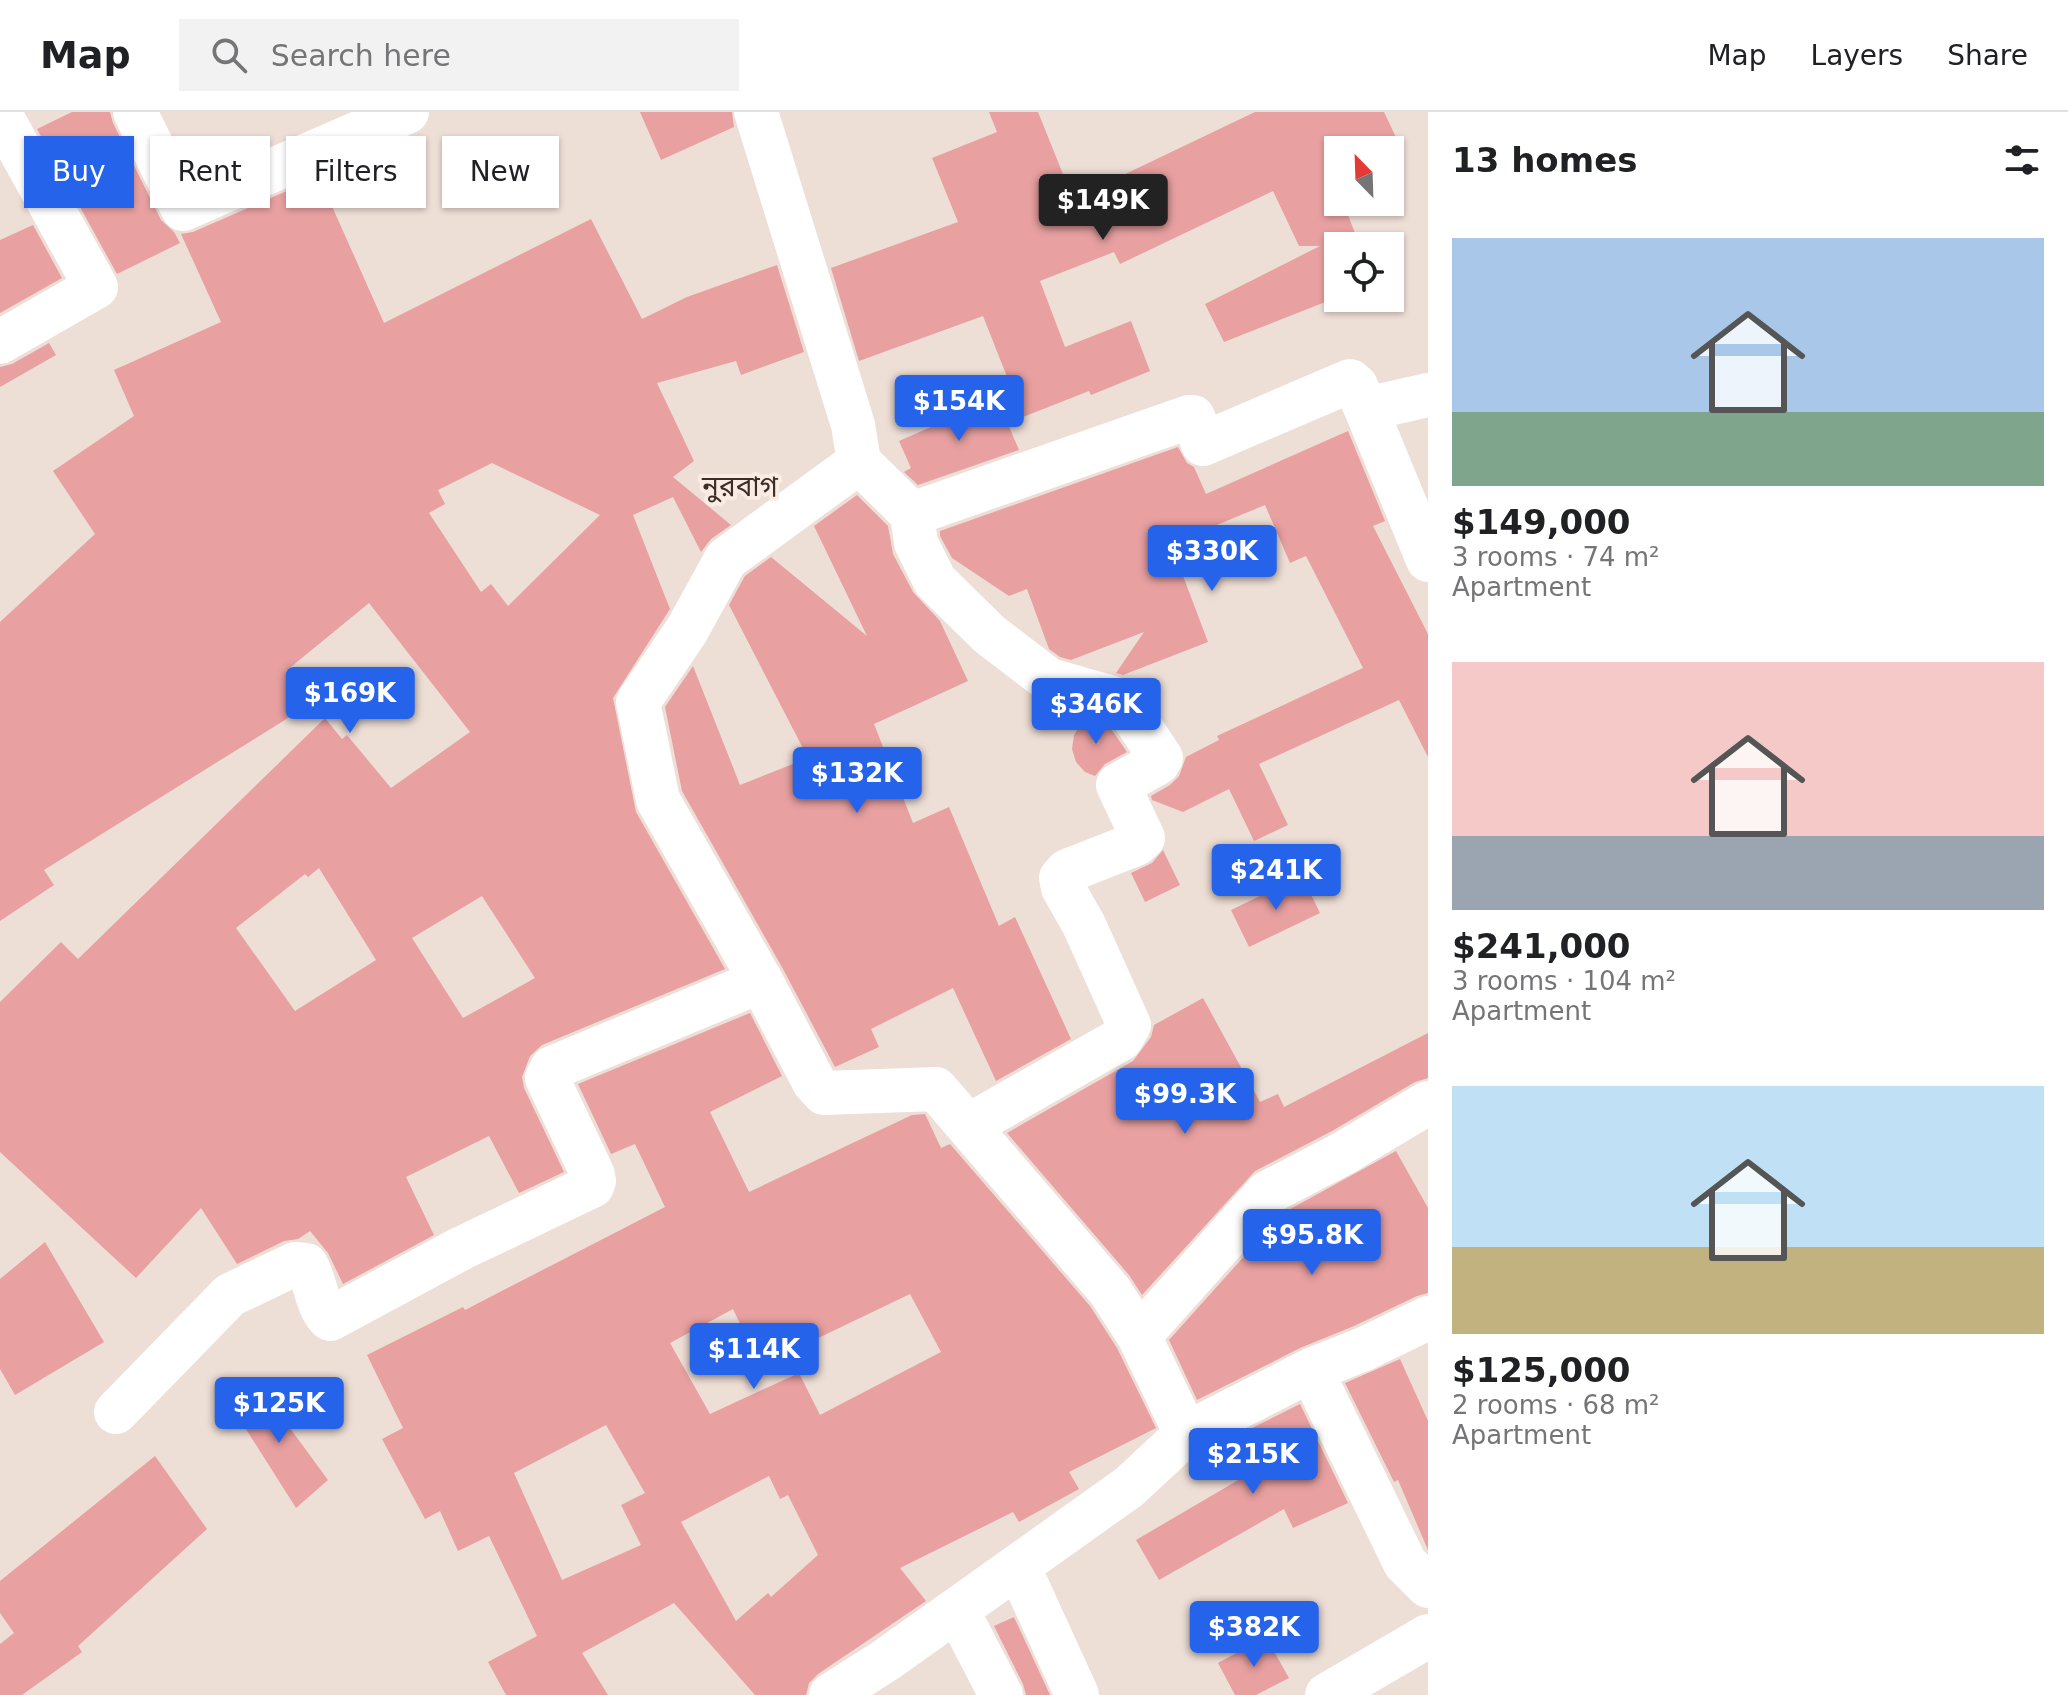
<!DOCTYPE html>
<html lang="en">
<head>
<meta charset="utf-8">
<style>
  body { margin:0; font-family:"DejaVu Sans","Noto Sans Bengali",sans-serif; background:#f2f2f2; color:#202124; height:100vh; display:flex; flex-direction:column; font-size:30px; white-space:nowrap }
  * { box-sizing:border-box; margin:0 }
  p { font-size:26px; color:#757577 }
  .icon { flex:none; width:44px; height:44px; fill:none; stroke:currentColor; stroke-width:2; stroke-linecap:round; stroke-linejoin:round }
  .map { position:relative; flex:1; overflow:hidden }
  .details { display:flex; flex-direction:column; background:#fff; width:640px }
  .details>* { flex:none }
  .guide { position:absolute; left:24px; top:24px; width:760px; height:72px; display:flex; gap:16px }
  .needle { width:52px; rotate:337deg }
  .controls { position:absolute; left:1324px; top:24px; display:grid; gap:16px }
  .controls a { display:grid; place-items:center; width:80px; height:80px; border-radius:0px; background:#fff; box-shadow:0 2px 6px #0004; font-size:40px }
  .price { position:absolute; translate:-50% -68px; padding:0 18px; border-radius:8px; background:#2563eb; color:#fff; font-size:26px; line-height:52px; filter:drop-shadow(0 2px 4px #0008) }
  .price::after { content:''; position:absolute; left:50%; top:48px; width:24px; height:18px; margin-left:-12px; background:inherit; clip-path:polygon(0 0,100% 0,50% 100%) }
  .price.active { background:#222; color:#fff }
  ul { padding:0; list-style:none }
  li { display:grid; align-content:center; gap:16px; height:424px; padding:0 24px }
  li span { display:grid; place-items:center; height:248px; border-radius:0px; color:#555 }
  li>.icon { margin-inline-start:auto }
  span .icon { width:144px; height:144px; fill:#fffc; stroke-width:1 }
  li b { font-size:34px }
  h2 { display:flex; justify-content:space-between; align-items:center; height:96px; padding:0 24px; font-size:34px }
  .pill { padding:0 28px; border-radius:0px; background:#fff; box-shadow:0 2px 6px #0004; font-size:28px; line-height:72px }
  .pill.active { background:#2563eb; color:#fff }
  header { display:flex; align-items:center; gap:48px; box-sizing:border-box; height:112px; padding:0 40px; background:#fff; border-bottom:2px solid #e0e0e0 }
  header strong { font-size:38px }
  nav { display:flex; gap:44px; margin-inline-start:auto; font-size:28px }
  .search { width:560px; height:72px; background:#f2f2f2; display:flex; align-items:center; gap:20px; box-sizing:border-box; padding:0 28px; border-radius:0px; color:#757577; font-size:30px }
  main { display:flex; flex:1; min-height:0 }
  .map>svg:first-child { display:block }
</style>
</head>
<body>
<header>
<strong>Map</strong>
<div class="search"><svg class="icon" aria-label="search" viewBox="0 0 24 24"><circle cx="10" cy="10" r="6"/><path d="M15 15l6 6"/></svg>Search here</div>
<nav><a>Map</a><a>Layers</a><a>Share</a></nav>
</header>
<main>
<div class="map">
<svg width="1428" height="1583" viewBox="0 0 1428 1583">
  <rect width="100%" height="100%" fill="#edded6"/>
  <path fill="#e8a0a1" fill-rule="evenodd" d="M 72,0 L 110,0 L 113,11 L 161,108 L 174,120 L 180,131 L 117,162 L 37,17 Z
    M 640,0 L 732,0 L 734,15 L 661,48 Z
    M 989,0 L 1038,0 L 1073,87 L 1255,0 L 1384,0 L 1403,40 L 1390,46 L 1390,38 L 1338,38 L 1338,70 L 1335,71 L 1338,90 L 1343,90 L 1360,134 L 1338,134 L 1338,185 L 1224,230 L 1205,192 L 1320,134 L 1299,134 L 1273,79 L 1120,152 L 1114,140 L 1040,169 L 1065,235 L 1131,209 L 1150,259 L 1091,283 L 1089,279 L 1023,305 L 983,204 L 859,249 L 831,156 L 958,110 L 932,46 L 997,20 Z
    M 319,65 L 384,211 L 591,107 L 642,207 L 687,185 L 777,153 L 804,240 L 741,263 L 736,249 L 657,271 L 694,349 L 673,365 L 731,413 L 711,427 L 701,440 L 673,385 L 633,403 L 670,497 L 613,586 L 636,700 L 725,857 L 542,933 L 530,944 L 522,965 L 524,976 L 564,1060 L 519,1081 L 489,1024 L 406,1065 L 434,1123 L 343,1172 L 328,1141 L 310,1119 L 298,1127 L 284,1129 L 237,1152 L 201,1096 L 136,1166 L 0,1040 L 0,890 L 61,830 L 78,847 L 325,606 L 342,627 L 347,623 L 391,676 L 470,620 L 369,491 L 286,559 L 312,591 L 44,758 L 54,773 L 0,809 L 0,510 L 95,422 L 53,359 L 134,304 L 114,258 L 221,210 L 181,122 L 193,120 ZM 492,351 L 600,403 L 508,494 L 491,472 L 481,480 L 429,401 L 445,392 L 438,378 ZM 319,756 L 376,848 L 295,899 L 236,816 L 305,762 L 308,765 ZM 482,784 L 535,866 L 463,906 L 412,826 Z
    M 33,113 L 62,166 L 0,201 L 0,128 Z
    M 49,231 L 56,243 L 0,275 L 0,255 L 12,252 Z
    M 997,286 L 1019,338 L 918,373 L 904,360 L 911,356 L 899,329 Z
    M 1348,319 L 1385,409 L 1373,414 L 1428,522 L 1428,645 L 1399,588 L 1259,652 L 1288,713 L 1254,729 L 1229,677 L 1183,700 L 1152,688 L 1151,684 L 1170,673 L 1179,664 L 1186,645 L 1219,628 L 1217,624 L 1363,556 L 1306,444 L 1290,451 L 1265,393 L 1171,432 L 1208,530 L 1123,563 L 1116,561 L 1144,520 L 1071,548 L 1060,545 L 1049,537 L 1027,477 L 1009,484 L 952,446 L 940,424 L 940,419 L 1178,335 L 1187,351 L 1194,355 L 1206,382 Z
    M 857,383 L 888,414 L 893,442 L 913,480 L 940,509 L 968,569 L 874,612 L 913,711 L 949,695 L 999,814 L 1015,805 L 1071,927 L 996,969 L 953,876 L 871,917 L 879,935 L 835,955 L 783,857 L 682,679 L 665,595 L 693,554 L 740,673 L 808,646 L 729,493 L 745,464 L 771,445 L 867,524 L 814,414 Z
    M 1086,605 L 1107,611 L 1127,640 L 1105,652 L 1095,664 L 1085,660 L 1076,650 L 1072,637 L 1074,623 Z
    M 1163,738 L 1180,773 L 1145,790 L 1131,761 L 1152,751 Z
    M 1302,764 L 1320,801 L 1249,835 L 1231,798 Z
    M 1203,886 L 1260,990 L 1278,982 L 1284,995 L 1428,921 L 1428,966 L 1415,970 L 1332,1019 L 1255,1059 L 1142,1183 L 1129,1163 L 1007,1021 L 1133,949 L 1151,925 L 1154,913 Z
    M 750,901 L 782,964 L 710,1000 L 749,1080 L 912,1003 L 925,1002 L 941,1036 L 950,1032 L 1090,1194 L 1117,1236 L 1156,1316 L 1069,1360 L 1079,1377 L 1019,1410 L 1013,1400 L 900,1456 L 926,1489 L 818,1562 L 809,1571 L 806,1583 L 755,1583 L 674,1491 L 582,1541 L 608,1583 L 506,1583 L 488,1550 L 537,1524 L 489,1424 L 458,1439 L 440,1399 L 425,1407 L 382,1327 L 403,1316 L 367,1243 L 463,1195 L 465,1198 L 665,1095 L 635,1032 L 611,1042 L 578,972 ZM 910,1182 L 941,1240 L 820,1303 L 799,1261 L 710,1302 L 670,1231 L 733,1197 L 760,1254 ZM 606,1313 L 645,1381 L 621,1393 L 641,1433 L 562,1468 L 514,1361 ZM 769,1364 L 780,1387 L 788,1383 L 818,1443 L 771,1485 L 768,1481 L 736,1509 L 681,1410 Z
    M 1396,1039 L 1428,1096 L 1428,1181 L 1417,1184 L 1354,1214 L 1300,1236 L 1197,1288 L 1169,1228 L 1283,1101 Z
    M 45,1130 L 104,1230 L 15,1283 L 0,1257 L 0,1167 Z
    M 1400,1247 L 1428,1309 L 1428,1438 L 1398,1368 L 1394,1370 L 1345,1271 Z
    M 256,1270 L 328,1368 L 296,1396 L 230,1292 Z
    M 1300,1292 L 1348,1391 L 1293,1416 L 1284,1397 L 1159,1468 L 1136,1428 L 1264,1353 L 1248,1318 Z
    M 155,1344 L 207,1417 L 78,1534 L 82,1540 L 22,1583 L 0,1583 L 0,1532 L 14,1521 L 0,1501 L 0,1469 Z
    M 1014,1505 L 1050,1583 L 1026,1583 L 1023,1572 L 994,1514 Z
    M 1266,1525 L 1289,1566 L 1256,1583 L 1235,1583 L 1218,1551 Z"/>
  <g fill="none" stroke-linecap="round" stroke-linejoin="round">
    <path stroke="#fff" stroke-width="44" d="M 135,0 L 183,97 L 407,0
      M 756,0 L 853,313 L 859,350 L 726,447 L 687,518 L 638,590 L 658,688 L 761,869 L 814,970 L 824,981 L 936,977 L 1110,1179 L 1139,1224 L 1186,1322 L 1129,1375 L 886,1548 L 831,1583
      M 0,2 L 96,175 L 0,230
      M 1366,297 L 1428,448
      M 859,350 L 912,402 L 916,431 L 935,469 L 989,522 L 1049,568 L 1123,589 L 1161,646 L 1158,651 L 1118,673 L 1143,726 L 1136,732 L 1067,759 L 1061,766 L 1063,776 L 1084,813 L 1129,913 L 1121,927 L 968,1014
      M 912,402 L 1189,305 L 1193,305 L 1203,332 L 1350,269 L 1356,274 L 1366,297 L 1428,283
      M 1139,1224 L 1267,1081 L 1344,1041 L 1428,991
      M 1311,1258 L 1405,1451 L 1428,1474
      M 116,1300 L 230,1183 L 295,1152 L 306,1153 C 316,1169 316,1194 330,1207 L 462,1136 L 592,1074 L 594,1069 L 593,1063 L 547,966 L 552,956 L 761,869
      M 1186,1322 L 1311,1258 L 1364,1237 L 1428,1206
      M 1018,1454 L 1077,1583
      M 957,1498 L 1001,1583
      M 1327,1583 L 1428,1524"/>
  </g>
  <g text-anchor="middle" stroke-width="8" stroke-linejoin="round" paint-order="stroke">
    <g font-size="28" fill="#3a2e28" stroke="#faebe3">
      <text x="740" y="384">নুরবাগ</text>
    </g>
  </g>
</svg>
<div class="controls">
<a><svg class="needle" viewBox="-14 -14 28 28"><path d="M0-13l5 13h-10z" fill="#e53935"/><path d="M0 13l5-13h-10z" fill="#757577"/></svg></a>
<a><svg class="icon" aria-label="locate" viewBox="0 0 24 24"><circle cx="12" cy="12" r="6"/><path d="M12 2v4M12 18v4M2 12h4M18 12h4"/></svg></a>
</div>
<b class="price active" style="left:1103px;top:130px">$149K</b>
<b class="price" style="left:959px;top:331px">$154K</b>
<b class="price" style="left:1212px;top:481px">$330K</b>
<b class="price" style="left:350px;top:623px">$169K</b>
<b class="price" style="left:1096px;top:634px">$346K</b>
<b class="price" style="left:857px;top:703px">$132K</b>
<b class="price" style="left:1276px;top:800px">$241K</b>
<b class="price" style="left:1185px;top:1024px">$99.3K</b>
<b class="price" style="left:1312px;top:1165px">$95.8K</b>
<b class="price" style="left:754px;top:1279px">$114K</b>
<b class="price" style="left:279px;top:1333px">$125K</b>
<b class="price" style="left:1253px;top:1384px">$215K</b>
<b class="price" style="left:1254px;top:1557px">$382K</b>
<div class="guide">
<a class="pill active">Buy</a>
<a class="pill">Rent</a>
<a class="pill">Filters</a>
<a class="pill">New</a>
</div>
</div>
<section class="details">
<h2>13 homes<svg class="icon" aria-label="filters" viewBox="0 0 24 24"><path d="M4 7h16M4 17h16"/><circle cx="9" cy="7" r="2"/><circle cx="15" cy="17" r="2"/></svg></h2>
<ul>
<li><span style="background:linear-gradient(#a9c7e8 70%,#7fa58c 0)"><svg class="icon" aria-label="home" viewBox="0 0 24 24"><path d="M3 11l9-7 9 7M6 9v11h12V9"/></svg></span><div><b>$149,000</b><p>3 rooms · 74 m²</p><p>Apartment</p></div></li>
<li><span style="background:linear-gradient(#f6c9c9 70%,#9aa5b1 0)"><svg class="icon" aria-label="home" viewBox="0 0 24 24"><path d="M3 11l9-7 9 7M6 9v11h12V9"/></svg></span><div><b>$241,000</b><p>3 rooms · 104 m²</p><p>Apartment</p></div></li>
<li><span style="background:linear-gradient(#bfe0f5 65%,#c2b280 0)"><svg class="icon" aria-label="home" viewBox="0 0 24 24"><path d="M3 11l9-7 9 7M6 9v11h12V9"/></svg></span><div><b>$125,000</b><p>2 rooms · 68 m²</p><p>Apartment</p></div></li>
</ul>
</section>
</main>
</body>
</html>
